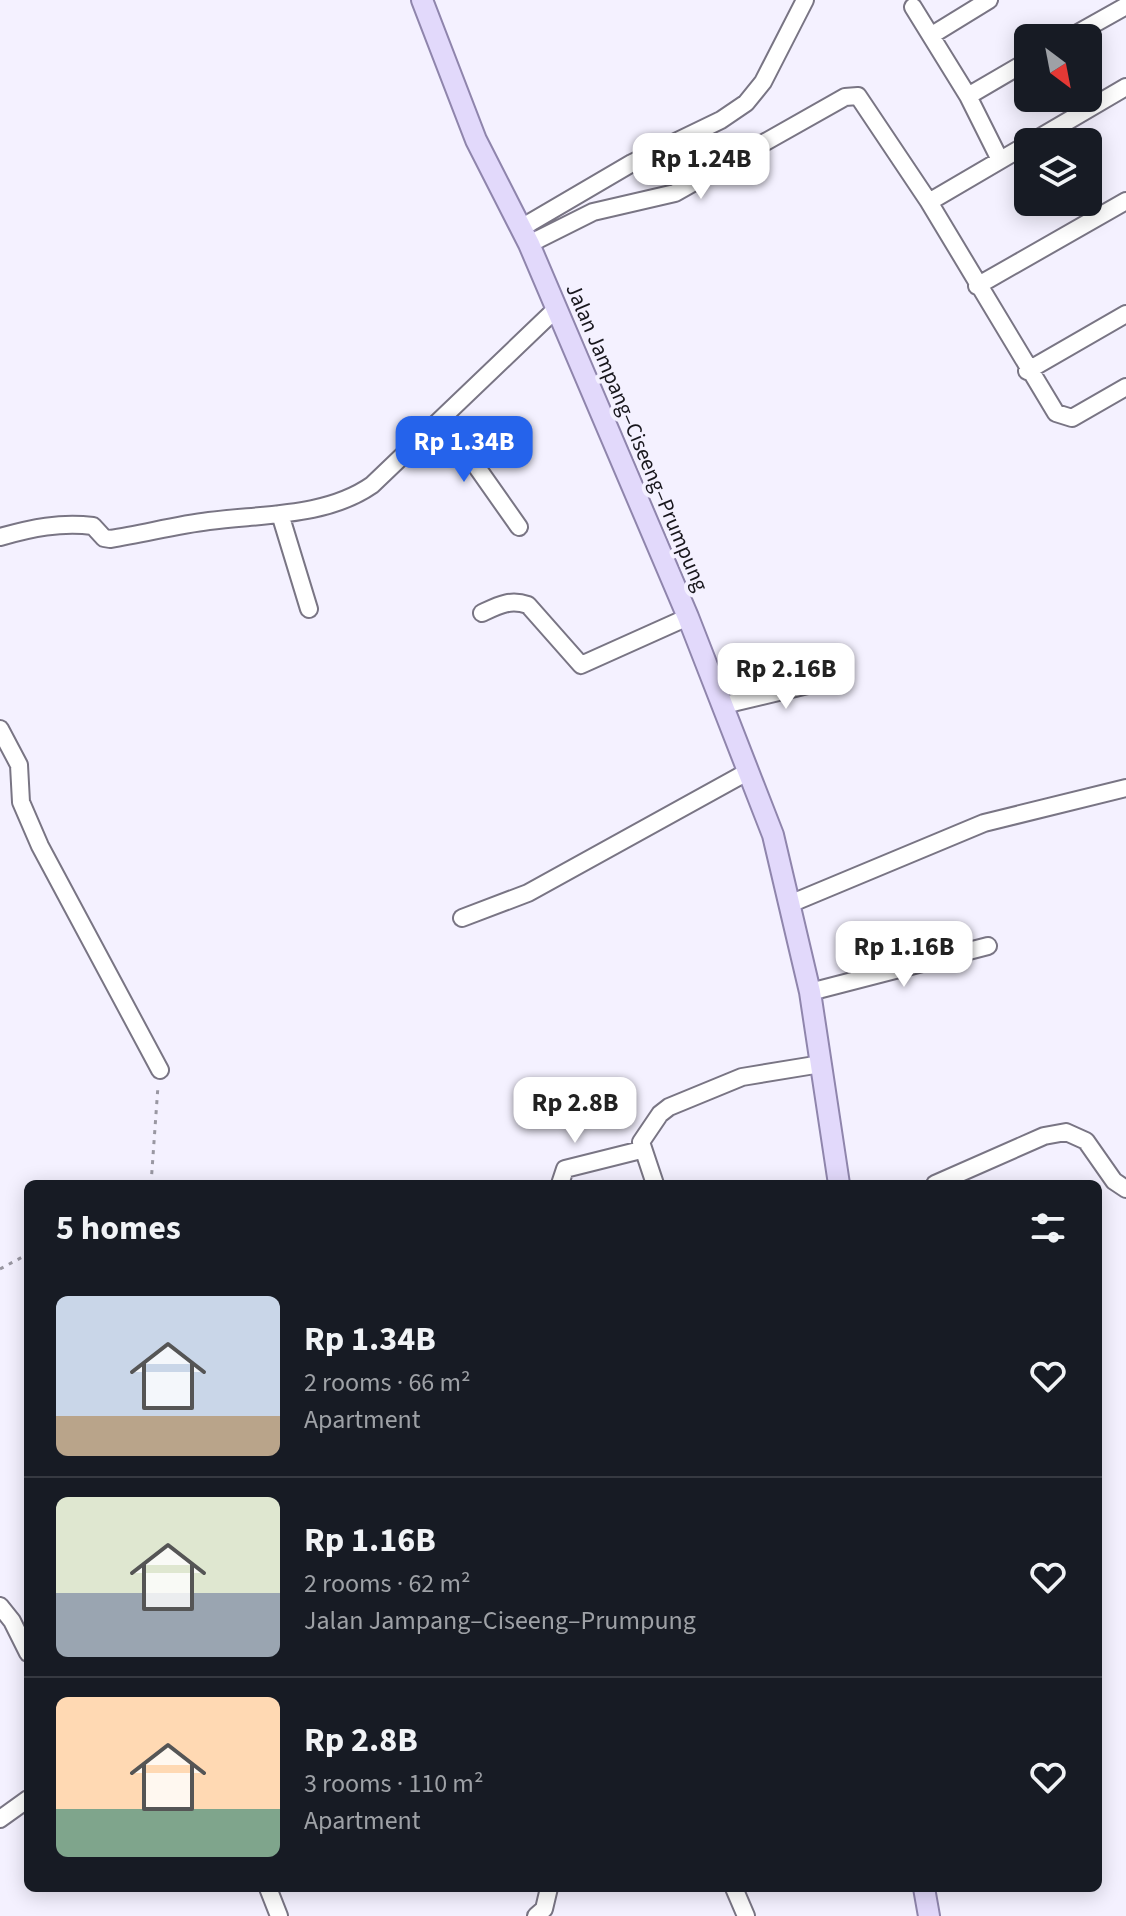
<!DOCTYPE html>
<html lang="en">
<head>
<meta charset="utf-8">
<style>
  body { margin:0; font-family:"Source Sans 3",sans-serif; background:#242831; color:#f1f3f6; height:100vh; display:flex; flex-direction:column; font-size:30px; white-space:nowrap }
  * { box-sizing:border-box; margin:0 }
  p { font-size:26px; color:#9ea1a6 }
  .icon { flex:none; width:44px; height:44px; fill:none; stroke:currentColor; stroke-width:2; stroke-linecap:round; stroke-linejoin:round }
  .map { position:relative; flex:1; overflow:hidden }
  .drawer { position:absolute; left:24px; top:1180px; width:1078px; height:712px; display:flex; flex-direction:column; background:#171b24; border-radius:12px; box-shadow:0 4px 20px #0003 }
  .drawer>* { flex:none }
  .needle { width:52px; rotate:148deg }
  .fabs { position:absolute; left:1014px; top:24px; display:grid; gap:16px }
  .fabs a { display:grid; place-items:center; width:88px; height:88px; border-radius:12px; background:#171b24; box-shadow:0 4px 20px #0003; font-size:40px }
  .price { position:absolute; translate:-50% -68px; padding:0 18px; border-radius:16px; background:#fff; color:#222; font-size:26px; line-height:52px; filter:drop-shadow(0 2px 4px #0008) }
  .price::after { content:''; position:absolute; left:50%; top:48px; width:24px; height:18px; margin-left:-12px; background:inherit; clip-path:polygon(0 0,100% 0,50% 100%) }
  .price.current { background:#2563eb; color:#fff }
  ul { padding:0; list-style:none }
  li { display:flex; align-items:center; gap:24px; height:200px; padding:0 32px }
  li+li { border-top:2px solid #363941 }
  li span { display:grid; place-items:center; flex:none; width:224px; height:160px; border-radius:12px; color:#555 }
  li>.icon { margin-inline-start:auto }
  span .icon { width:96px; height:96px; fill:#fffc; stroke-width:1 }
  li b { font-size:34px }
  h2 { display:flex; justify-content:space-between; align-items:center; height:96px; padding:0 32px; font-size:34px }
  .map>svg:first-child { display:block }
</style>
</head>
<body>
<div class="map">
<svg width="1126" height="1916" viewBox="0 0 1126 1916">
  <rect width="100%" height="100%" fill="#f4f1ff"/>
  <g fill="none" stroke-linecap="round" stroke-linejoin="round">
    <defs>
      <path id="minor" d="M 913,7 L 968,96 L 1000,160
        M 932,35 L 989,0
        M 1069,38 L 1126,6
        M 968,96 L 1028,61
        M 1032,142 L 1126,87
        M 929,202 L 1028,144
        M 521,228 L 632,163 L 721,120 L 746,103 L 763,82 L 805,0
        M 529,244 L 593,212 L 675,193 L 845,97 L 858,96 L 929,202 L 1056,413 L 1072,418 L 1126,387
        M 977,286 L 1126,201
        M 1027,371 L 1126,314
        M 443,419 L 519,527
        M 280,514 L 309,609
        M 0,537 C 32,528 60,522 93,526 L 104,538 L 110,539 C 143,534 176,525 209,521 C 263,514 326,517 372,485 L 557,308
        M 482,613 C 499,605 510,599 528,605 L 581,665 L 688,617
        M 724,705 L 837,678
        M 0,729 L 19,765 L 21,802 L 40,846 L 160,1070
        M 792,903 L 984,823 L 1126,788
        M 462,918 L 528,893 L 749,771
        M 810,992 L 988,946
        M 560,1184 L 565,1169 L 641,1150
        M 655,1184 L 641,1142 L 660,1114 L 669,1107 L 742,1077 L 821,1064
        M 935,1184 L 1044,1136 L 1066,1132 L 1086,1141 L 1114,1181 L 1126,1189
        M 0,1606 L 12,1621 L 28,1653
        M 0,1819 L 28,1799
        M 268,1888 L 279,1916
        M 734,1888 L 746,1916
        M 536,1916 L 544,1909 L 549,1888"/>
      <path id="major" d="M 422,0 L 476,140 L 529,244 L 688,617 L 773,835 L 810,992 L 839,1184
        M 924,1888 L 929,1916"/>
    </defs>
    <use href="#minor" stroke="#797584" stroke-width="20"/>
    <use href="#major" stroke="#8f85ac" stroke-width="24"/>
    <path stroke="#9997a2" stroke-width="3" stroke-dasharray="4 6" stroke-linecap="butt" d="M 151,1184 L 158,1086
      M 0,1269 L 28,1254"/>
    <use href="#minor" stroke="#fff" stroke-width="16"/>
    <use href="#major" stroke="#e2d9fb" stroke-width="20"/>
  </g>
  <g text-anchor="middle" stroke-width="8" stroke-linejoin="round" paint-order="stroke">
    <g font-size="22" fill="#18171d" stroke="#f4f1ff">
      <text transform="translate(638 437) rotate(67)" y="8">Jalan Jampang–Ciseeng–Prumpung</text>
    </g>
  </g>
</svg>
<div class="fabs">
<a><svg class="needle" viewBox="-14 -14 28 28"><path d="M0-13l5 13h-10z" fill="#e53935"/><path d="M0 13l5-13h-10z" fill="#9ea1a6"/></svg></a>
<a><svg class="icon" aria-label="layers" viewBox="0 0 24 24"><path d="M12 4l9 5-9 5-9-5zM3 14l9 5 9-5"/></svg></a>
</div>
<b class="price" style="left:701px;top:201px">Rp 1.24B</b>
<b class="price current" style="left:464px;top:484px">Rp 1.34B</b>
<b class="price" style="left:786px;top:711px">Rp 2.16B</b>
<b class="price" style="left:904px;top:989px">Rp 1.16B</b>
<b class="price" style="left:575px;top:1145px">Rp 2.8B</b>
<section class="drawer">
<h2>5 homes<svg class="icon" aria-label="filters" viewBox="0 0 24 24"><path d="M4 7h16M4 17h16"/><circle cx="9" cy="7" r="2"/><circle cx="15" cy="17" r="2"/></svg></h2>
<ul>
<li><span style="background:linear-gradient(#c9d6e8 75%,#b9a48a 0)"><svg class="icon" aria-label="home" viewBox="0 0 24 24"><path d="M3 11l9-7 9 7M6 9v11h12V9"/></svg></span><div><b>Rp 1.34B</b><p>2 rooms · 66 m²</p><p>Apartment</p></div><svg class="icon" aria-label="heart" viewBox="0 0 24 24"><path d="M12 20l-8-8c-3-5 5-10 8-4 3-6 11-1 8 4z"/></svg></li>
<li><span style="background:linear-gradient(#dfe7d0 60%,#9aa5b1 0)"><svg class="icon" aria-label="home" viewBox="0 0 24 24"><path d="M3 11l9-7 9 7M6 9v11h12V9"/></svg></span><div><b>Rp 1.16B</b><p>2 rooms · 62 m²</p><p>Jalan Jampang–Ciseeng–Prumpung</p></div><svg class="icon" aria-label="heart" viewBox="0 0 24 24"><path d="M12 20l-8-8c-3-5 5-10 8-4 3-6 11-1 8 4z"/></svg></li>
<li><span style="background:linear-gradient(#ffd9b3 70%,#7fa58c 0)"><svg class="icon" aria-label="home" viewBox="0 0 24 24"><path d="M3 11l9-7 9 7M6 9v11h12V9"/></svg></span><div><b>Rp 2.8B</b><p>3 rooms · 110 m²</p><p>Apartment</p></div><svg class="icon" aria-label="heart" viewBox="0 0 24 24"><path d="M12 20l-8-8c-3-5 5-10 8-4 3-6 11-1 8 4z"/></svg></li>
</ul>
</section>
</div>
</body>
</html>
